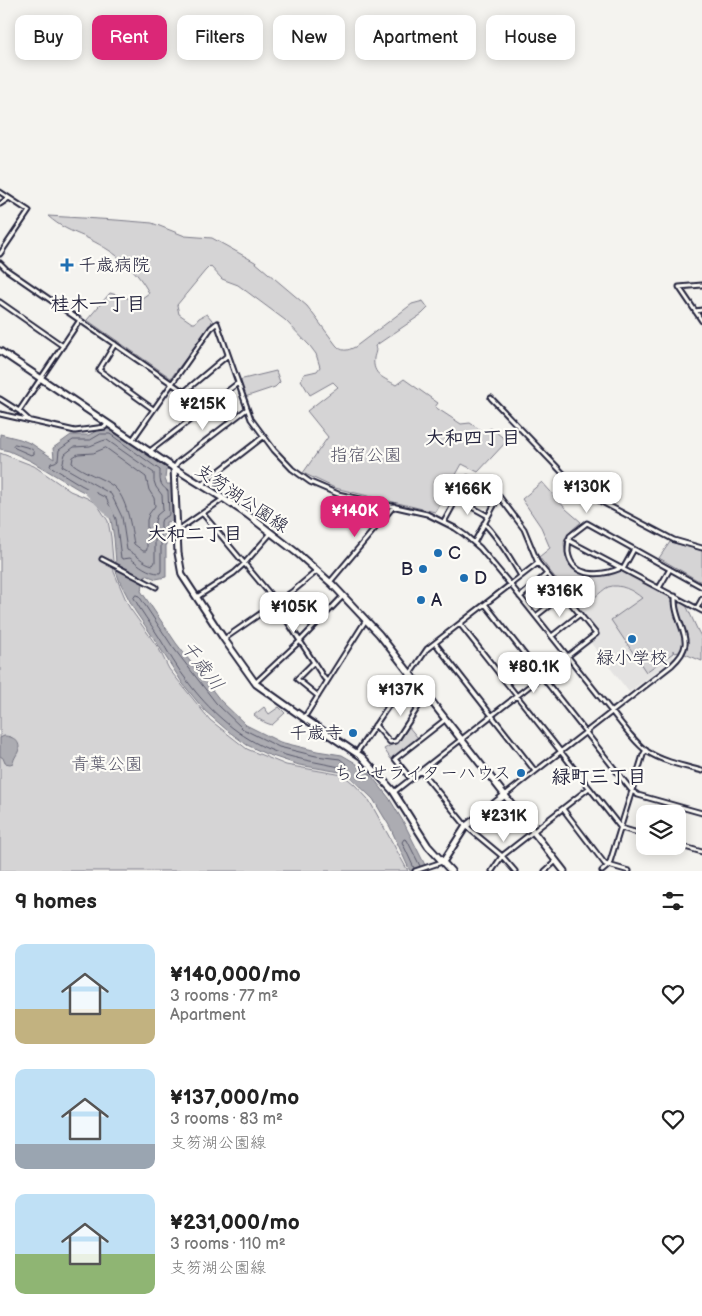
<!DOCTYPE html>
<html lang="en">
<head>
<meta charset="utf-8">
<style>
  body { margin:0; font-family:"Balsamiq Sans","Klee One",sans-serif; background:#f2f2f2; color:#222; height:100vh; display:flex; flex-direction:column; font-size:19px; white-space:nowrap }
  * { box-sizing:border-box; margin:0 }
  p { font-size:16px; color:#767676 }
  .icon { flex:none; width:28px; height:28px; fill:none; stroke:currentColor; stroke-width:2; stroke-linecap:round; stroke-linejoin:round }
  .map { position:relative; height:871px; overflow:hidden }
  .panel { display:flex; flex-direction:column; background:#fff; flex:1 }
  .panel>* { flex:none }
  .banner { position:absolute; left:15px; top:15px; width:672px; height:45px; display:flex; gap:10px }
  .controls { position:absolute; left:636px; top:805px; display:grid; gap:10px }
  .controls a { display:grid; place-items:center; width:50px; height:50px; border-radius:10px; background:#fff; box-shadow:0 2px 12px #0003; font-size:25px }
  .price { position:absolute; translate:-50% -42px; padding:0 11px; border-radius:10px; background:#fff; color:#222; font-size:16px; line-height:32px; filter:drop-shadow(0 1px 2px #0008) }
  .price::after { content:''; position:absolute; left:50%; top:30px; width:15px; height:11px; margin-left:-8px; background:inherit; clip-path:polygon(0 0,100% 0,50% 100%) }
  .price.active { background:#db2777; color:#fff }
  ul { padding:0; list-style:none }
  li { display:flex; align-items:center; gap:15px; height:125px; padding:0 15px }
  li span { display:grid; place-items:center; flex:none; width:140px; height:100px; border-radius:10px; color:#555 }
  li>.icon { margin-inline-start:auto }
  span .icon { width:60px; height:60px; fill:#fffc; stroke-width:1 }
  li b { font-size:21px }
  h2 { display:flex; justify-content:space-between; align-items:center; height:60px; padding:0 15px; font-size:21px }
  .pill { padding:0 18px; border-radius:10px; background:#fff; box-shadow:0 2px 12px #0003; font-size:18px; line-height:45px }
  .pill.active { background:#db2777; color:#fff }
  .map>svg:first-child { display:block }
</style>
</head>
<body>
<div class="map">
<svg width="702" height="871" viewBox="0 0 702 871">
  <rect width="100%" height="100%" fill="#f4f3ef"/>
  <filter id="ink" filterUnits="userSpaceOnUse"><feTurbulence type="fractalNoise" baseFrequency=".02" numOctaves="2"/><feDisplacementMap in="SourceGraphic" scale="10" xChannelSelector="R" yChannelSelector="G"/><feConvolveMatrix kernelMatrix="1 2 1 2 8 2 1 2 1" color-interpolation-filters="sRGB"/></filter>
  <g filter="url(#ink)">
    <path fill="#e4e3e2" d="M 619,586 L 635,593 L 651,603 L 671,637 L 673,653 L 673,659 L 629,692 L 590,642 L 600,634 L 575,603 L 590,591 L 595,597 L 608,587 Z"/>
    <path fill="#d5d4d5" stroke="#7c7b88" d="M 48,216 L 116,220 L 152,223 L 185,236 L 212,238 L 255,262 L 307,306 L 336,345 C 342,352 347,351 355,347 L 412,304 L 423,301 L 428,308 L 422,314 L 375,346 C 377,351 375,353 374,358 C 372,375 384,378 396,385 L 404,379 L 438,403 L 435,407 L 461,424 L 470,423 L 484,432 L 491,428 L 507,441 L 478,472 L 462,464 L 435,512 L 335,488 L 303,473 L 328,437 L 307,411 L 338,387 L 333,382 L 310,395 L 301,380 L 304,374 L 317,371 L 320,367 L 316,354 L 310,346 L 285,320 L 238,285 L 222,279 L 210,266 L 205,271 L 177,305 L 179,314 L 192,323 L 195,323 L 199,318 L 207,314 L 212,320 L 211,325 L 171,378 L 87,320 L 110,293 L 138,301 L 149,293 C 135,266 112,250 85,237 C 71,231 60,227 48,216 Z
      M 276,371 L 280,382 L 275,387 L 245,397 L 239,380 Z
      M 0,453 L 34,466 L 70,491 L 87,498 L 97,504 L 108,521 L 111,537 L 114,572 L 129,607 L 159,649 L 169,669 L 210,720 L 247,749 L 286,765 L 343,775 L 354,784 L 369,800 L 408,871 L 0,871 Z
      M 542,482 L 566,509 L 581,522 C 576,527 568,532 565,539 C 563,543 565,549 566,554 C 570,579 602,579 621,570 L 670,597 L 672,602 L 678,604 L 681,602 L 687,607 L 698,631 L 702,638 L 702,661 L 680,652 L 674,653 L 673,650 L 673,653 L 646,672 L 611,620 L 642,598 C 634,591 620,583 608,587 C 604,589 599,594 595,597 L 590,592 L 575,603 L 539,557 L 550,548 L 541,527 L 522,499 Z
      M 670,542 L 702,550 L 702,581 L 699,581 L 659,558 Z
      M 264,707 L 269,714 L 279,707 L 285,713 L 272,725 C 265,723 259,720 254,715 Z
      M 408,726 L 418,738 L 391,759 L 384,749 L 395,743 Z"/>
    <path fill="#acacb2" stroke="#757582" d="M 100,429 L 111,429 L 169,469 L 166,470 L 165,479 L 167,484 L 173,484 L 174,521 L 166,522 L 166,577 L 156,579 L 146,575 L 141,591 L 176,643 L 220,700 L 246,725 L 280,742 L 317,751 L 342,755 L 354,762 L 370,774 L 389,798 L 404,823 L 428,871 L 410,871 L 390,827 L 373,799 L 346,773 L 299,765 L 266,754 L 247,745 L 228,731 L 205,711 L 183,684 L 153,637 L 135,611 L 120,582 L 116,571 L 116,563 L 114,538 L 111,520 L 102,501 L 78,489 L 31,461 L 9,451 L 0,449 L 0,434 L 20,439 L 32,444 L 54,459 L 53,448 L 71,435 L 89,435 Z
      M 4,736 C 13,736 22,742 18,752 C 16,756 14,758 13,763 L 10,764 L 5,763 L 3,758 L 0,756 L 0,738 Z"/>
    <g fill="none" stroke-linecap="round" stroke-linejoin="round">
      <path stroke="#59596b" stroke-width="1" d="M 101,434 L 110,434 L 160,470 C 160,481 159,484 168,491 L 169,514 L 168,516 L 162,519 L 161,522 L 161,571 L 160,573 C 148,573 139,565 130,558 L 123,559 L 121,558 L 116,519 L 106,498 L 81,485 L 50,466 L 51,463 L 55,462 L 58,460 L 59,450 L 73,440 L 90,440 Z
        M 107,440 L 154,473 L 154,481 L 156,487 L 162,495 L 163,510 L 157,515 L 155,521 L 155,562 L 153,565 C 142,563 137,554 127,550 L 122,517 L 111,494 L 62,466 L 65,454 L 74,447 L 90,446 L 102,441 Z
        M 15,444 L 30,448 L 34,451 L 34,454 L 31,455 L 15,448 L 13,446 Z
        M 106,448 L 146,477 L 149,490 L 154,498 L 155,506 L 149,514 L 147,520 L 147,549 L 146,551 L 143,551 L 134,544 C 131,527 127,497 113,486 C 101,477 84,473 72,463 L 73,457 L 78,454 L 93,453 Z
        M 136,595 L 139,596 L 172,646 L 216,703 L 243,729 L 279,747 L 316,756 L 340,759 L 346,764 L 346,767 L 344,768 C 318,762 291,759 266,748 C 235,734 208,709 188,682 C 177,668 168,652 159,637 C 151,624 141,612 134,598 Z
        M 414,868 L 402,842 L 404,839 L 407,840 L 420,866"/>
      <path stroke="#acacb2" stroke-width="8" d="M 89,492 L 108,510 L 110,514"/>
      <defs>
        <path id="street" d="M 0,192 L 29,211 L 0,254
          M 0,204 L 9,198
          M 0,263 L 7,270 L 184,392 L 228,355
          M 702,285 L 679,287 L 702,321
          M 0,302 L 63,346
          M 695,311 L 702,310
          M 115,344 L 99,370 L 153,409
          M 491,398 L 579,490 L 674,540 L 702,548
          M 0,399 L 19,411 L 30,421
          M 19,411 L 80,320
          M 0,414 L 75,431 L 105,427 L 107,423
          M 133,439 L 211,328 L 217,323 L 251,419 L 274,450 L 292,469 L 310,482 L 338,494 L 427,514 L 455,528 L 465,535 L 480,548 L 510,584 L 628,732 C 634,739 640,747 648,752 C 664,762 684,766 702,771
          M 150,451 L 238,383
          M 174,468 L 178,462 L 247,409
          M 201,485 L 263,437
          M 457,499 L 488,516
          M 203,514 L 269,593 L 324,678 L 327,681
          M 484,523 C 499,539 510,557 521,576
          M 178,530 L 223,499
          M 568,540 L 702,611
          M 474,543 L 499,496
          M 102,559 L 156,587
          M 621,568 C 602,576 572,579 568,552 C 568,547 568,542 570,536 L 587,523 L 702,587
          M 623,569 L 634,549
          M 330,582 L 394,506
          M 659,588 L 670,569
          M 197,597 L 234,573 L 244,564 L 271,533
          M 520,597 L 547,574
          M 485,604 L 632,791 L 638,795 L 702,813
          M 697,608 L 702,599
          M 536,616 L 564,594
          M 460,624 L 621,828 L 645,835
          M 552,636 L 580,614
          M 224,639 L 293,591 L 317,571
          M 435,643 L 535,771
          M 314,662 L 297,679 L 318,696
          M 255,683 L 300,641 L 343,596
          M 304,718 L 366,620
          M 375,725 L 390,742 L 396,741 L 426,695
          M 357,752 L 427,649 L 538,563
          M 421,771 L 466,826 L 502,856 L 515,871
          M 411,779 L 395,759 L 446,719
          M 394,792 L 596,634 L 538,563 L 524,529 L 499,496 L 468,478 L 444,522
          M 505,795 L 672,665 C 696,643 681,633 676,609 C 675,605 675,600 675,596
          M 563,809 L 605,864 L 629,871
          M 678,845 L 702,852
          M 415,871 L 442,862
          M 492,871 L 502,856 L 589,788
          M 545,871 L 556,861
          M 602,871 L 609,865 L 643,755 L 646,750"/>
        <path id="secondary" d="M 174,468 L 178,553 L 182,575 L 224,639 L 256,684 L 304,718 L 362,757 L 393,791 L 428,846 L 451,871
          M 443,862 L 466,826 L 505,795"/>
        <path id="primary" d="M 0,351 L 174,468 L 224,499 L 248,515 L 297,553 L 332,584 L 379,634 L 564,871"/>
      </defs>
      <use href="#street" stroke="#22223b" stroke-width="7"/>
      <use href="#secondary" stroke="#22223b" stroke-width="9"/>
      <use href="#primary" stroke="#22223b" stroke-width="9"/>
      <use href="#street" stroke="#fdfcf7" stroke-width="3"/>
      <use href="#secondary" stroke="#fdfcf7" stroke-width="5"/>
      <use href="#primary" stroke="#fdfcf7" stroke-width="5"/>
    </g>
  </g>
  <g fill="#1f6fb2" stroke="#fdfcf7" stroke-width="2">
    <path d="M64.5 257.5h5v5h5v5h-5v5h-5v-5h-5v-5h5z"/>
    <circle cx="438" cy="553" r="5"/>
    <circle cx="423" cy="569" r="5"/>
    <circle cx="464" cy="578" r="5"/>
    <circle cx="421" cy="600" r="5"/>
    <circle cx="632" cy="639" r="5"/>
    <circle cx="353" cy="733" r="5"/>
    <circle cx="521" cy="773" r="5"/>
  </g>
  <g text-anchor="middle" stroke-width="4.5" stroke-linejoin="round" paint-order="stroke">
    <g font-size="18" fill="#22223b" stroke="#fdfcf7" text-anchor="start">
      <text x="78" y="271">千歳病院</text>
      <text x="448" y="559">C</text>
      <text x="413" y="575" text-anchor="end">B</text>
      <text x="474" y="584">D</text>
      <text x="431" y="606">A</text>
      <text x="632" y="664" text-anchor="middle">緑小学校</text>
      <text x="343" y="739" text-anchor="end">千歳寺</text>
      <text x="511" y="779" text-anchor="end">ちとせライターハウス</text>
    </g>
    <g font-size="18" fill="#585769" stroke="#fdfcf7">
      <text x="366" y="461">指宿公園</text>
      <text x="107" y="770">青葉公園</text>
    </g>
    <g font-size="18" fill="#22223b" stroke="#fdfcf7">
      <text transform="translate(242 498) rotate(34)" y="6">支笏湖公園線</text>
    </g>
    <g font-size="19" font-weight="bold" fill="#22223b" stroke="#fdfcf7">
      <text x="98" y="310">桂木一丁目</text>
      <text x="473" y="444">大和四丁目</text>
      <text x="195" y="540">大和二丁目</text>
      <text x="599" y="783">緑町三丁目</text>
    </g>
    <g font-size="19" font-style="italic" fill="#59596b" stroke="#fdfcf7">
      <text transform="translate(203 665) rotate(53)" y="7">千歳川</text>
    </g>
  </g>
</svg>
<div class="controls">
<a><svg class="icon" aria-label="layers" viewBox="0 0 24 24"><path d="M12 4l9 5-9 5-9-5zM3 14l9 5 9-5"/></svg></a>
</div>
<b class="price" style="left:203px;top:431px">¥215K</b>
<b class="price" style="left:587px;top:514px">¥130K</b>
<b class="price" style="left:468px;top:516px">¥166K</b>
<b class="price active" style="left:355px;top:538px">¥140K</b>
<b class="price" style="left:560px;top:618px">¥316K</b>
<b class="price" style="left:294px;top:634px">¥105K</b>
<b class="price" style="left:534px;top:694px">¥80.1K</b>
<b class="price" style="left:401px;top:717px">¥137K</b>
<b class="price" style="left:504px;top:843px">¥231K</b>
<div class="banner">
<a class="pill">Buy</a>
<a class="pill active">Rent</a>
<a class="pill">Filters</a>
<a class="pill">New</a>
<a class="pill">Apartment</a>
<a class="pill">House</a>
</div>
</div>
<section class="panel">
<h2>9 homes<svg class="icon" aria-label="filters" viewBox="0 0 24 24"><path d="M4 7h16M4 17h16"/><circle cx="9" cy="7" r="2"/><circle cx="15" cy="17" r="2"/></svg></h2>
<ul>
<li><span style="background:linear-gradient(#bfe0f5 65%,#c2b280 0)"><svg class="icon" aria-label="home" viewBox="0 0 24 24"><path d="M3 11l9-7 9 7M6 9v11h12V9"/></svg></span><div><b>¥140,000/mo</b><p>3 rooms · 77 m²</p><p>Apartment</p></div><svg class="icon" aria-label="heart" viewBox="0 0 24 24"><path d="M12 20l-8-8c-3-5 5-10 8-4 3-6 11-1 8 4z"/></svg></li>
<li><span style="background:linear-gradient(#bfe0f5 75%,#9aa5b1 0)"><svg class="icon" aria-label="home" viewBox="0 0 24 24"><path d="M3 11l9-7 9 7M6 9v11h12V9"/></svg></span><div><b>¥137,000/mo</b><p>3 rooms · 83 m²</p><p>支笏湖公園線</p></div><svg class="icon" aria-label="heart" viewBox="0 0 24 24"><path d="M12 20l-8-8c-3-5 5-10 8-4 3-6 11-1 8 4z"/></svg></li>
<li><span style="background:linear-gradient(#bfe0f5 60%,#8fb573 0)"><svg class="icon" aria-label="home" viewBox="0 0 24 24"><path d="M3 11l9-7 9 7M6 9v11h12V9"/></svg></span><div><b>¥231,000/mo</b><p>3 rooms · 110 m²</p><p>支笏湖公園線</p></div><svg class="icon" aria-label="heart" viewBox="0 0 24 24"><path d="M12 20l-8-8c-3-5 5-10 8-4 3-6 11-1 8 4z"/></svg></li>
</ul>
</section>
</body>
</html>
